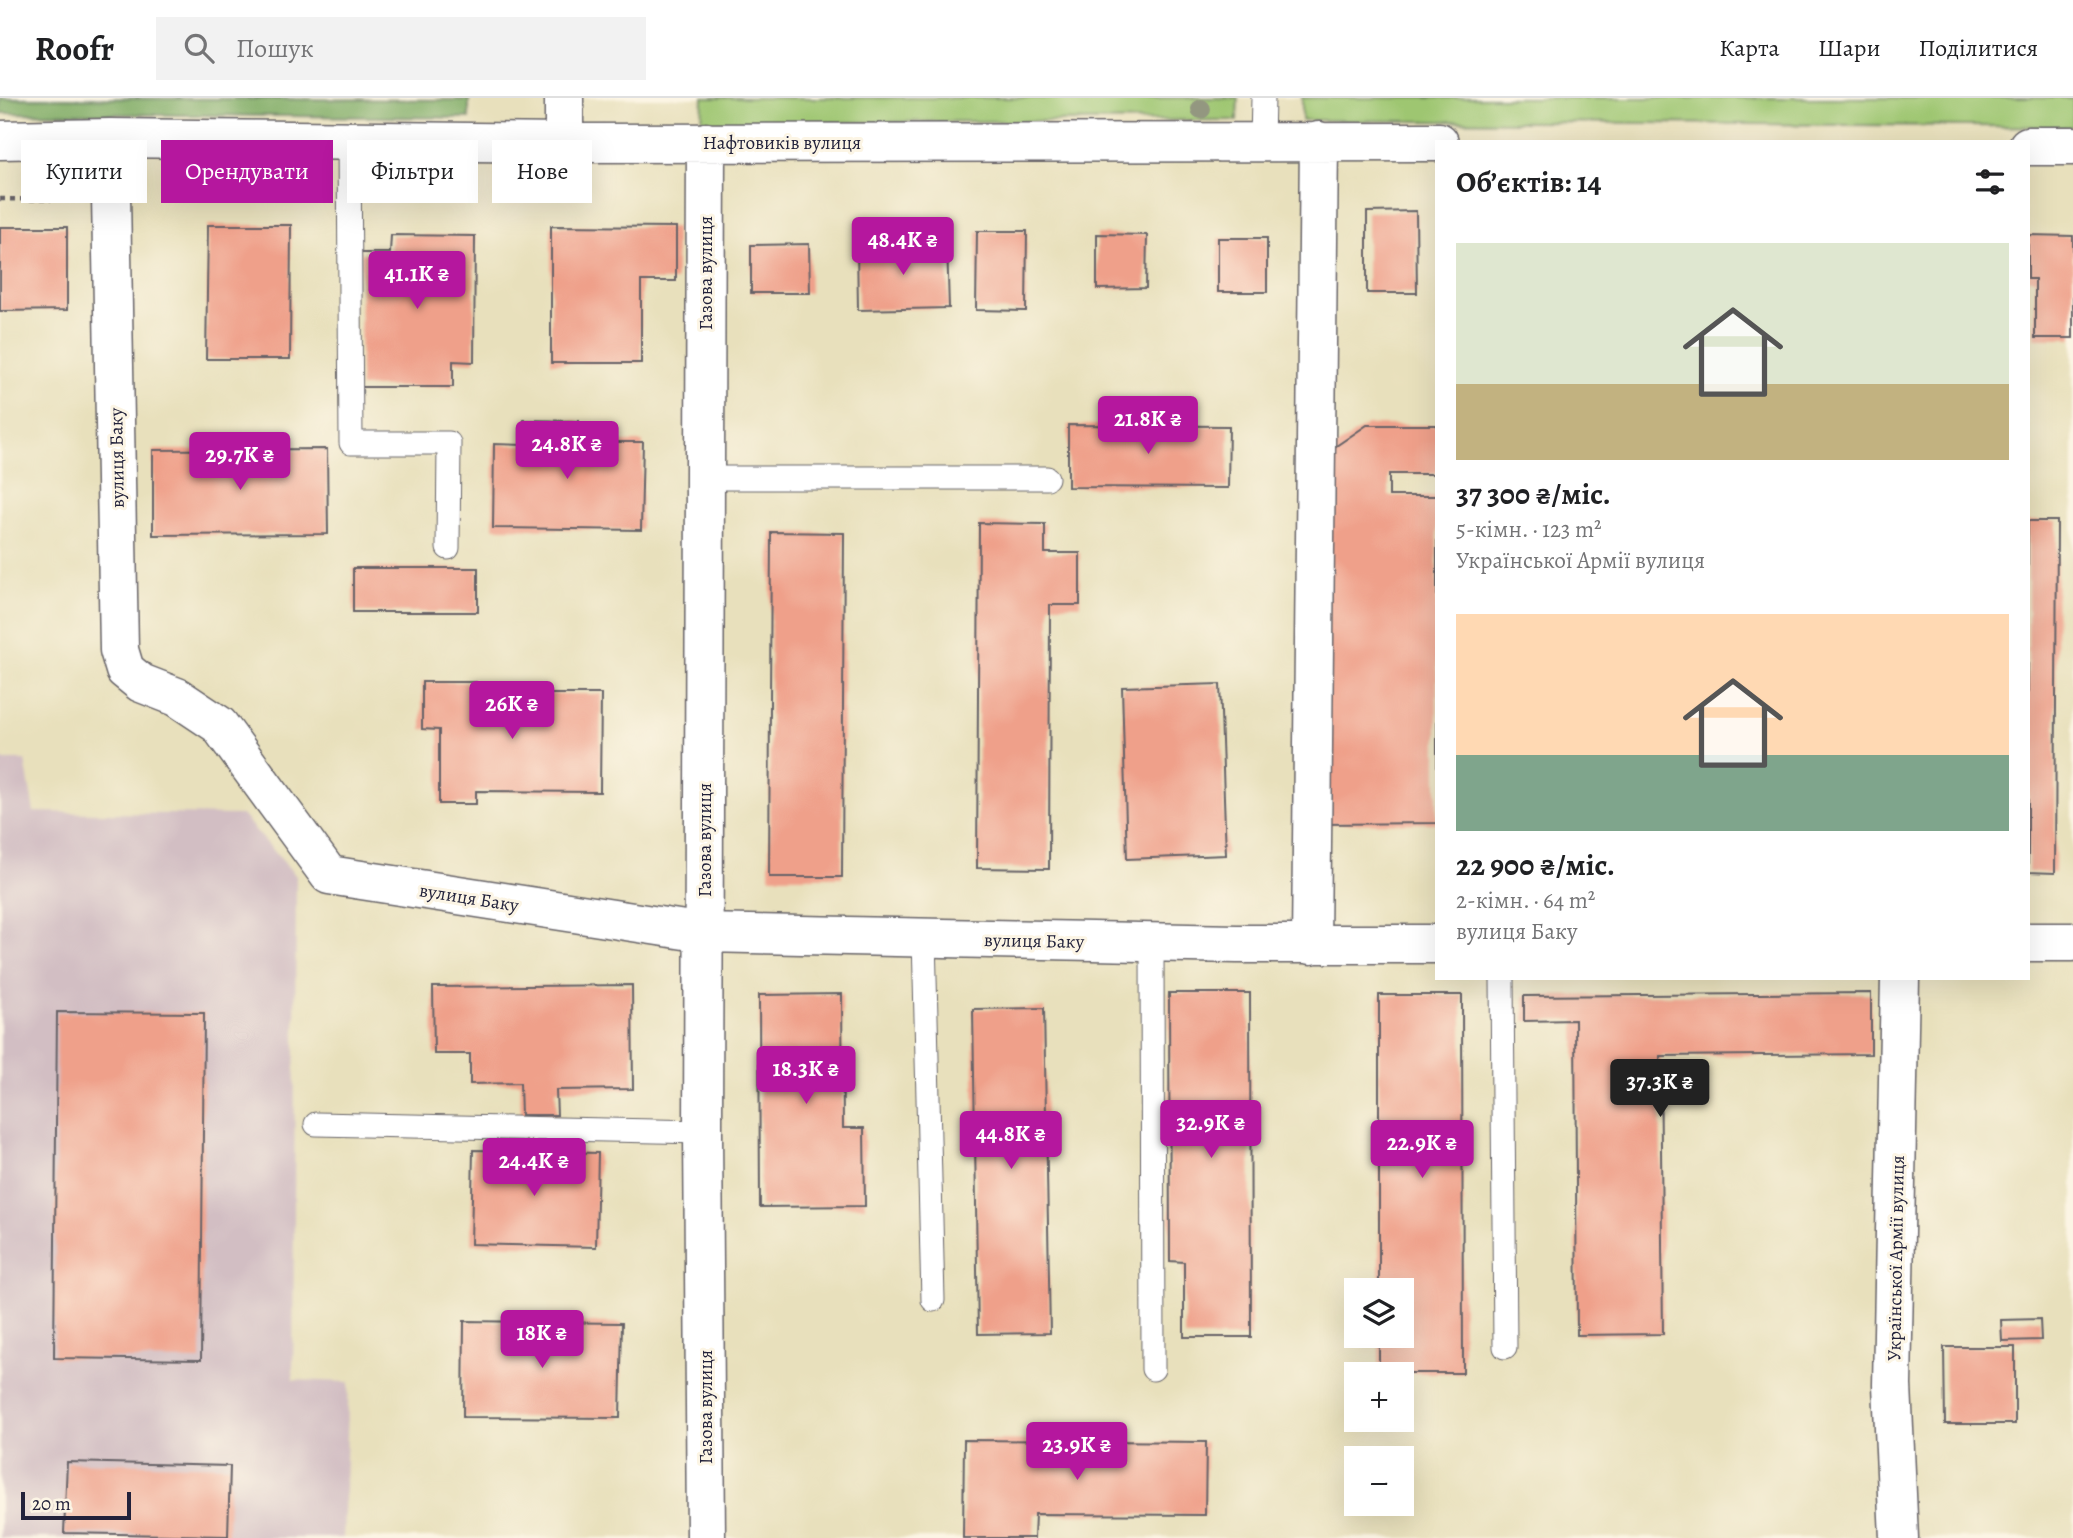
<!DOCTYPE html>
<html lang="uk">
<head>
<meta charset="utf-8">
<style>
  body { margin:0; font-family:Alegreya,serif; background:#f2f2f2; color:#202124; height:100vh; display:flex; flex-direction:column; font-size:26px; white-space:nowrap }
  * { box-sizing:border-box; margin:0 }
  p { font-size:23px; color:#757577 }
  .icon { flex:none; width:38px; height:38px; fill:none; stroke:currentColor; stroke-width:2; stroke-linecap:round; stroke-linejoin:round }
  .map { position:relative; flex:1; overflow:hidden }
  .side { position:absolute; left:1435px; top:42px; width:595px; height:840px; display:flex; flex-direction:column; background:#fff; border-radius:0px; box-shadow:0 7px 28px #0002 }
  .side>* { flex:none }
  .top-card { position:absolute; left:21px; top:42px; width:665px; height:63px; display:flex; gap:14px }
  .tools { position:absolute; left:1344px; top:1180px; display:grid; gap:14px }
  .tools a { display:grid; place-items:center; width:70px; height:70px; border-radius:0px; background:#fff; box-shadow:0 7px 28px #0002; font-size:35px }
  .scale { position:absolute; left:21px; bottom:18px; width:110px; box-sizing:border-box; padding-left:7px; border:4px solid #22223b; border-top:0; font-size:19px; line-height:24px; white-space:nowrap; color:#22223b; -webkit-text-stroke:5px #fcf5e5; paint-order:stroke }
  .price { position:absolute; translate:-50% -60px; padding:0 16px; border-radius:7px; background:#b5179e; color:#fff; font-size:23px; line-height:46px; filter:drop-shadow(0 2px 4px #0008) }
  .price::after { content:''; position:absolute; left:50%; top:42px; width:21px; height:16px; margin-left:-10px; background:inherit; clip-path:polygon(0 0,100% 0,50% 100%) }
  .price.current { background:#222; color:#fff }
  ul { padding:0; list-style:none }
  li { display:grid; align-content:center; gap:14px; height:371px; padding:0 21px }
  li span { display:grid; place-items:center; height:217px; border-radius:0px; color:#555 }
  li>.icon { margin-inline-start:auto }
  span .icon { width:126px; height:126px; fill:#fffc; stroke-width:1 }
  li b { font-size:30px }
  h2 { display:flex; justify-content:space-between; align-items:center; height:84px; padding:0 21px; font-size:30px }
  .tag { padding:0 24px; border-radius:0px; background:#fff; box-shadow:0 7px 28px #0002; font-size:24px; line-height:63px }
  .tag.current { background:#b5179e; color:#fff }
  header { display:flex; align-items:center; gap:42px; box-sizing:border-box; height:98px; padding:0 35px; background:#fff; border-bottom:2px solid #e0e0e0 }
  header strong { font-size:33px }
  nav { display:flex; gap:38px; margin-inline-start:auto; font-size:24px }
  .search { width:490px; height:63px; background:#f2f2f2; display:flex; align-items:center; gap:18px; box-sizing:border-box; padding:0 24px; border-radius:0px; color:#757577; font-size:26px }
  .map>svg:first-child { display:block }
</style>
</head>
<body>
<header>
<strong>Roofr</strong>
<div class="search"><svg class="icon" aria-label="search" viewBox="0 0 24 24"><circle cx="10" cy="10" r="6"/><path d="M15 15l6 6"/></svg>Пошук</div>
<nav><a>Карта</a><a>Шари</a><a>Поділитися</a></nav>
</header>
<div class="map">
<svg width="2073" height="1440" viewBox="0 0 2073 1440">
  <rect width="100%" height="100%" fill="#fcf5e5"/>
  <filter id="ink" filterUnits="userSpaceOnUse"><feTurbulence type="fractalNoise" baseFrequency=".0143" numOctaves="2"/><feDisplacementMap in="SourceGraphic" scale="14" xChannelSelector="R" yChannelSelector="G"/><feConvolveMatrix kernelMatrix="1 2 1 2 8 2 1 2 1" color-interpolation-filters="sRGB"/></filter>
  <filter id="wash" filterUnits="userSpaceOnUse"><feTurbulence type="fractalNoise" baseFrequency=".00686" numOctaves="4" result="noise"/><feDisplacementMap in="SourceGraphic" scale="28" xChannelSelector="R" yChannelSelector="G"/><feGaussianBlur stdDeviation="1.57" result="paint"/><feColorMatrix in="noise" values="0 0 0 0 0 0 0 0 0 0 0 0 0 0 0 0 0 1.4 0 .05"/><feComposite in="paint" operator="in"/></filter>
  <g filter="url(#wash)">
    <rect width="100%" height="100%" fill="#e8e0bc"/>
    <path fill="#d2bec3" d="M 0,662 L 25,662 L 34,714 L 242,717 L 296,778 L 293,1282 L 349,1284 L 343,1440 L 0,1440 Z"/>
    <path fill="#9ec671" stroke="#607456" stroke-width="2" d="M 703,0 L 1238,0 L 1237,22 L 702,25 Z
      M 1302,0 L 2073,0 L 2073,29 L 1302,22 Z"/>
    <path fill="#7eab63" stroke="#50664f" stroke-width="2" d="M 0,0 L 469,2 L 469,20 L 0,15 Z"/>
    <g id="blocks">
      <path fill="#efa08a" d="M 1416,113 L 1417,195 L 1367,195 L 1367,114 Z
        M 208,127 L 291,127 L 290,261 L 206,261 Z
        M 551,128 L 676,129 L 676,183 L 641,183 L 641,265 L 551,265 Z
        M 0,129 L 67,129 L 67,212 L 0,213 Z
        M 977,133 L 1027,133 L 1026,213 L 976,212 Z
        M 1097,136 L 1147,137 L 1146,190 L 1097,191 Z
        M 391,137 L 475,138 L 474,264 L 453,263 L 453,289 L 360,289 L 361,155 L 390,155 Z
        M 2028,137 L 2073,138 L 2073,240 L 2035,240 L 2035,181 L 2028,181 Z
        M 1218,140 L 1267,140 L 1267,194 L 1218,194 Z
        M 947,145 L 949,210 L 858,212 L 857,147 Z
        M 809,146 L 810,195 L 751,195 L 751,147 Z
        M 524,322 L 579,323 L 578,344 L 643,344 L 641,432 L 493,430 L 494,346 L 524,347 Z
        M 1068,327 L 1229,328 L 1228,390 L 1068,389 Z
        M 1367,327 L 1437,327 L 1437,376 L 1389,376 L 1389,398 L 1437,398 L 1437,725 L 1320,726 L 1320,359 Z
        M 327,351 L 328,436 L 153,437 L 153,352 Z
        M 2028,423 L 2057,423 L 2055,775 L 2028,774 Z
        M 979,425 L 1045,426 L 1045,455 L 1080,455 L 1080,507 L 1050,507 L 1049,771 L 977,770 Z
        M 771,434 L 844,435 L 842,779 L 769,779 Z
        M 353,470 L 478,470 L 478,514 L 353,514 Z
        M 422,584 L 476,584 L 476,596 L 601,596 L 600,694 L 476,693 L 476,706 L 439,706 L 439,632 L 422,631 Z
        M 1220,586 L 1226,757 L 1127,761 L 1122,589 Z
        M 632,887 L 633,991 L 556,992 L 557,1017 L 521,1017 L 520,985 L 470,986 L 470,956 L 434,956 L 433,889 Z
        M 1169,895 L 1250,895 L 1251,1239 L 1184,1239 L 1184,1164 L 1170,1163 Z
        M 1871,895 L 1871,956 L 1660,958 L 1663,1236 L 1577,1237 L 1575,922 L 1524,923 L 1524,898 Z
        M 842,896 L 843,1030 L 864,1030 L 865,1108 L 760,1109 L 759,897 Z
        M 1379,897 L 1462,897 L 1463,1275 L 1379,1275 L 1379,1237 L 1402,1237 L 1402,1192 L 1379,1192 Z
        M 1044,910 L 1050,1235 L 978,1236 L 973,911 Z
        M 57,914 L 204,915 L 201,1262 L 54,1260 Z
        M 473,1052 L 598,1055 L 596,1149 L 471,1146 Z
        M 2040,1221 L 2041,1242 L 2002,1243 L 2001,1222 Z
        M 464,1223 L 622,1225 L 620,1320 L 463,1319 Z
        M 1944,1249 L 2015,1249 L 2015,1326 L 1945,1326 Z
        M 964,1342 L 1206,1344 L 1205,1417 L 1035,1416 L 1034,1440 L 963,1440 Z
        M 67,1364 L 230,1368 L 228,1438 L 64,1435 Z"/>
    </g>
  </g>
  <g filter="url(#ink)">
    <use href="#blocks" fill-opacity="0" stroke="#676468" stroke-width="2"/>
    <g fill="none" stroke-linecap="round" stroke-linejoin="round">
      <defs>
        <path id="lane" d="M 349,43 L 351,345 L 449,345 L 448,450
          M 1262,43 L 1263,0
          M 705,380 L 1047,380
          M 924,839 L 933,1202
          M 1152,844 L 1153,1271
          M 1502,880 L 1505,1249
          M 316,1026 L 703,1034"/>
        <path id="street" d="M 564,0 L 564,45
          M 110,40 L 119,552 L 125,572 L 141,585 L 177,599 L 219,627 L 329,777 L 704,835 L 1237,846 L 1437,846
          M 0,42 L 110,40 L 564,45 L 1439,44
          M 706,44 L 703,1034 L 706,1440
          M 2028,48 L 2073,48
          M 2028,844 L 2073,844
          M 1311,847 L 1319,43
          M 1899,1440 L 1892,1287 L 1900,880"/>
      </defs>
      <use href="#lane" stroke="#676468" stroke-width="25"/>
      <use href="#street" stroke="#676468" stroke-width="41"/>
      <path stroke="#676468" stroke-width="4.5" stroke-dasharray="5 5" stroke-linecap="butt" d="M 0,101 L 73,102"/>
      <use href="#lane" stroke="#fff" stroke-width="23"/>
      <use href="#street" stroke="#fff" stroke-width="38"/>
    </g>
    <circle fill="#939780" cx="1201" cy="11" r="10"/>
  </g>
  <g text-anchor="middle" stroke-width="6" stroke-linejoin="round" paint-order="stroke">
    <g font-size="19" fill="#22223b" stroke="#fcf5e5">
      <text x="782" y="51">Нафтовиків вулиця</text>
      <text transform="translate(705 175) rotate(-90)" y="7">Газова вулиця</text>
      <text transform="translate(116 360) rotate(-91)" y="7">вулиця Баку</text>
      <text transform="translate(704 742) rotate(-90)" y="7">Газова вулиця</text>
      <text transform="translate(469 799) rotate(9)" y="7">вулиця Баку</text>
      <text transform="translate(1034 842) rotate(1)" y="7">вулиця Баку</text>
      <text transform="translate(1895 1160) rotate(-89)" y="7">Української Армії вулиця</text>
      <text transform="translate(705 1309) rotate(-90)" y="7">Газова вулиця</text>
    </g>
  </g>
</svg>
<div class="tools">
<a><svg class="icon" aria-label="layers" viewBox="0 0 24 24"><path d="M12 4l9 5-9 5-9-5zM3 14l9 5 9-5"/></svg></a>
<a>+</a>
<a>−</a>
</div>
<div class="scale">20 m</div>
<b class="price" style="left:903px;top:179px">48.4K ₴</b>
<b class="price" style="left:417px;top:213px">41.1K ₴</b>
<b class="price" style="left:1148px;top:358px">21.8K ₴</b>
<b class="price" style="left:567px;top:383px">24.8K ₴</b>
<b class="price" style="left:240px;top:394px">29.7K ₴</b>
<b class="price" style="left:512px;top:643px">26K ₴</b>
<b class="price" style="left:806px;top:1008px">18.3K ₴</b>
<b class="price current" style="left:1660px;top:1021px">37.3K ₴</b>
<b class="price" style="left:1211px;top:1062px">32.9K ₴</b>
<b class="price" style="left:1011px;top:1073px">44.8K ₴</b>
<b class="price" style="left:1422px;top:1082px">22.9K ₴</b>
<b class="price" style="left:534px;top:1100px">24.4K ₴</b>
<b class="price" style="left:542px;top:1272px">18K ₴</b>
<b class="price" style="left:1077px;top:1384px">23.9K ₴</b>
<div class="top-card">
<a class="tag">Купити</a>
<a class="tag current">Орендувати</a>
<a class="tag">Фільтри</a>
<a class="tag">Нове</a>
</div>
<section class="side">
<h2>Об’єктів: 14<svg class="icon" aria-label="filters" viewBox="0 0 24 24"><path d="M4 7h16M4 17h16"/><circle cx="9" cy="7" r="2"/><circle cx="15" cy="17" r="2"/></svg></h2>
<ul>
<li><span style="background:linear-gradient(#dfe7d0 65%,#c2b280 0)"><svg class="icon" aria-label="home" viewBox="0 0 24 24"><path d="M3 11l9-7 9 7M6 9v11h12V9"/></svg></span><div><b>37 300 ₴/міс.</b><p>5-кімн. · 123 m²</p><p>Української Армії вулиця</p></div></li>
<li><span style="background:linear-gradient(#ffd9b3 65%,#7fa58c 0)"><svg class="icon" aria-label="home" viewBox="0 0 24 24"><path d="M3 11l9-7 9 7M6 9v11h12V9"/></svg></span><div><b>22 900 ₴/міс.</b><p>2-кімн. · 64 m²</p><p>вулиця Баку</p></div></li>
</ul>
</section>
</div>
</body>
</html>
